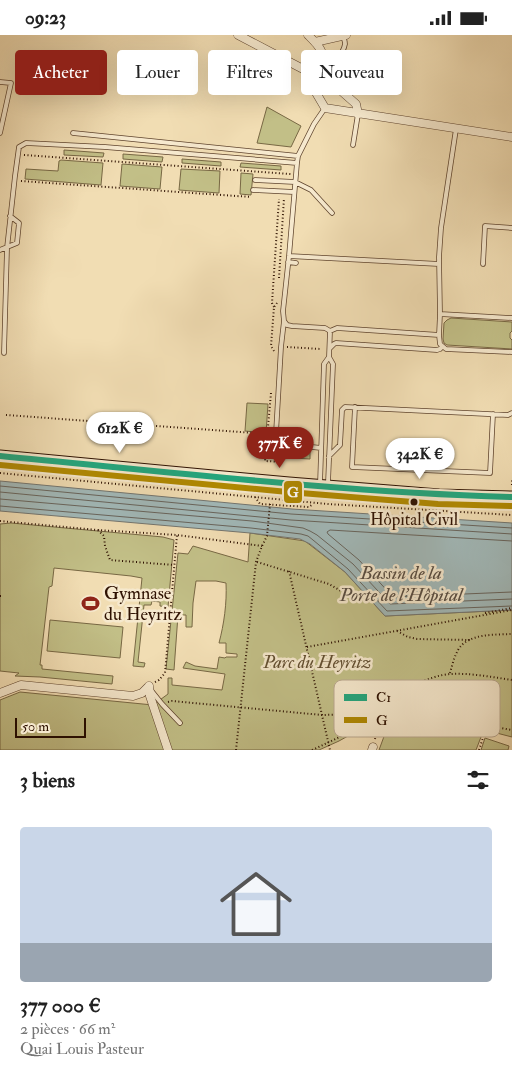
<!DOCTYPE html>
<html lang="fr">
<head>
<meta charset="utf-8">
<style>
  body { margin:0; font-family:"IM FELL Double Pica",serif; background:#f6f6f6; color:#222; height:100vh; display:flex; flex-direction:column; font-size:19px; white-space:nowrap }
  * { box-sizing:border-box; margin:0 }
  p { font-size:16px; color:#767676 }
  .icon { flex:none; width:28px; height:28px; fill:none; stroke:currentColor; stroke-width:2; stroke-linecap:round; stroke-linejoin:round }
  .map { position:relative; height:715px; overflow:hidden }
  .panel { display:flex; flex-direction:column; background:#fff; flex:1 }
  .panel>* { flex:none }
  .guide { position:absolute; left:15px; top:15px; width:482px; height:45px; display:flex; gap:10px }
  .scale { position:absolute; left:15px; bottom:12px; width:71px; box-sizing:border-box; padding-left:5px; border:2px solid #2e1101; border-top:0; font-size:14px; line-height:18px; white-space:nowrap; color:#2e1101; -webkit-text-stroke:4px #f6e9ce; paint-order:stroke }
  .price { position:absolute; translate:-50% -42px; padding:0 11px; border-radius:18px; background:#fff; color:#222; font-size:16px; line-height:32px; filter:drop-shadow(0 1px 2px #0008) }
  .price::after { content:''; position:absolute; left:50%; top:30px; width:15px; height:11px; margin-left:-8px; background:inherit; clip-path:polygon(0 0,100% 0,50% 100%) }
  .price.selected { background:#8f2418; color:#fff }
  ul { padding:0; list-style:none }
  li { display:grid; align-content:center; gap:10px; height:265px; padding:0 20px }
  li span { display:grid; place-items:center; height:155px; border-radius:5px; color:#555 }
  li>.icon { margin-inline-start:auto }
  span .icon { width:90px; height:90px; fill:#fffc; stroke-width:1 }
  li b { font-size:21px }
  h2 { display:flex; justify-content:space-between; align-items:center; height:60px; padding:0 20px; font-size:21px }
  .pill { padding:0 18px; border-radius:5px; background:#fff; box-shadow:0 5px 20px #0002; font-size:18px; line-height:45px }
  .pill.selected { background:#8f2418; color:#fff }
  .status { display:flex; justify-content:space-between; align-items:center; height:35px; padding:0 25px; background:#fff; direction:ltr }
  .status svg { height:14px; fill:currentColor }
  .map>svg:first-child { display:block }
</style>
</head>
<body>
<div class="status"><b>09:23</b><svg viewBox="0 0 49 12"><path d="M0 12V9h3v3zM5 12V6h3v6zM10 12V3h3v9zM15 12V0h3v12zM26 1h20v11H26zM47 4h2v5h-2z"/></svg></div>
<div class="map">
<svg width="512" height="715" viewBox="0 0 512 715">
  <rect width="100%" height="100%" fill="#f1ddb3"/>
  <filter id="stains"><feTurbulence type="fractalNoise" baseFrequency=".004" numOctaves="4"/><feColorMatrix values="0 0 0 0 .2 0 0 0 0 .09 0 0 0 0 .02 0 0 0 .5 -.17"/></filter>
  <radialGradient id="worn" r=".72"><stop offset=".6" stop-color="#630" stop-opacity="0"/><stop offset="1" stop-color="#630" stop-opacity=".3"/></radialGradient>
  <path fill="#c2bf87" stroke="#786844" d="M 267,72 L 301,91 L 291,112 L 257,108 Z
    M 64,115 L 104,118 L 103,122 L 64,120 Z
    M 123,119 L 163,122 L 162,127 L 123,124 Z
    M 182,124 L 221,127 L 221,131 L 182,128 Z
    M 61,125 L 103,128 L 101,150 L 25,144 L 26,134 L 58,136 L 59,126 Z
    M 241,128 L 281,131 L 281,135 L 240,132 Z
    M 122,129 L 162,132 L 160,154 L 120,151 Z
    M 181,134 L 220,136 L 219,158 L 179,155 Z
    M 241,138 L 253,139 L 251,160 L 240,159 Z
    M 451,283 L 512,287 L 512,296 L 510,298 L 510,303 L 512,305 L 512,314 L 447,310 L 444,308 L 443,304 L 444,288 L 447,285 Z
    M 247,368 L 268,369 L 266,398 L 245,396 Z
    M 294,408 L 310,414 L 310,424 L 293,423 Z
    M 11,488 L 163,502 L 174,505 L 168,572 L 160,571 L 160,567 L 152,566 L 151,570 L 144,570 L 138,627 L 145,628 L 144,632 L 133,631 L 142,543 L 131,541 L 54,533 L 52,551 L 49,552 L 40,630 L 42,630 L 42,634 L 113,641 L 112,649 L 40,642 L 15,641 L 19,638 L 0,636 L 0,489 Z
    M 250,498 L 305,506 L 345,537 L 385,581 L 512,575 L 512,702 L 450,686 L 402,688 L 364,692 L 339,706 L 319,715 L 0,715 L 0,665 L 20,657 L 153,670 L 168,659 L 168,643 L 172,643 L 172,650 L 222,655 L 225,639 L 183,633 L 186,627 L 195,631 L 217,634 L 219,622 L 225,623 L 226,622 L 237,622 L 237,619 L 226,618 L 226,608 L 219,608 C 224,589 227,568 226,548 L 216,546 L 196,546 L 193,568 L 192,592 L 186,592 L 186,580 L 178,580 L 174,635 L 166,634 L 178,518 L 188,519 L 193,511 L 248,527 Z
    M 50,585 L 123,592 L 120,623 L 47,616 Z
    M 400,690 L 446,690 L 481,702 L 476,715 L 379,715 L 386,696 Z
    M 485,703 L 509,711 L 508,715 L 481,715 Z"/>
  <path fill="#a1b8b8" stroke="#73756f" d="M 0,446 L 292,474 L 512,488 L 512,575 L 385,581 L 345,537 L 310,509 L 300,504 L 250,498 L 0,476 Z"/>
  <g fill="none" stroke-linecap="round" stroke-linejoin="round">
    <path stroke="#68645c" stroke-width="1" d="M 0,451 L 291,479 L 512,493
      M 0,457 L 291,485 L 512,499
      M 0,464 L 252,486 L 303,493 L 310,496 L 317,500 L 353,529 L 390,569 L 512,564
      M 0,471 L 251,493 L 301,499 L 308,501 L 313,505 L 348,534 L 387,576 L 512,571
      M 512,506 L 330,495 L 327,497 L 328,499 L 359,525 L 393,562 L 512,557"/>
    <defs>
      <path id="lane" d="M 324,29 C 333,29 343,20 345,9 C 345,6 344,4 343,1
        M 0,47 L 11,48 L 0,98
        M 73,98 L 298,121
        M 353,110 L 358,79
        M 255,145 L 295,147 L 311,155 L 332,178
        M 253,155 L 294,157
        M 0,215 L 17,208 L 19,188 L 10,181
        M 289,221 L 439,229
        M 288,227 L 296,228
        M 483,229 L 485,191 L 512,193
        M 440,279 L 439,222 L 441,193 L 456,94
        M 512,283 L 440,279 L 439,300 L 440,309 L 446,314 L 512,317
        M 284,286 L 287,290 L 292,291 L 325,293 L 330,296 L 337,293 L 439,300
        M 330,313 L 334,309 L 336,308 L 437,315 L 440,314 L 442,312
        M 4,318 L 7,213 L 15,141 L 19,112 L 26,108 L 105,112 L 297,128
        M 355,372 L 352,432 L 490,438 L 493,379
        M 321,413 L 312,412 L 292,404 L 283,403 L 279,402 L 276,398 L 281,312 L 284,286 L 283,276 L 289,221 L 297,128 L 298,121 L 314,89 L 325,73
        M 329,421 L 340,410 L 342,375 L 345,372 L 508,380 L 512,378
        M 328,448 L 333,329 L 329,322
        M 320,449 L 324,329 L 329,322 L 330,296
        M 150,654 L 162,669 L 180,688"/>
      <path id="street" d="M 238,0 L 303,34 L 314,35 L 323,29 C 325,16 316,8 308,0
        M 315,7 L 346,0
        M 323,29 L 339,54 L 356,69 L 358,79
        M 308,35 L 315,56 L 325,73 L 512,102
        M 149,651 L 150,661 L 168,715
        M 0,658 L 21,650 L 133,661 L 142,658 L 149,651
        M 372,715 L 373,712"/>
      <path id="secondary" d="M 0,421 L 289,448 L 439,460 L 512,462"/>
    </defs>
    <use href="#lane" stroke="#5f442e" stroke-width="5.5"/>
    <use href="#street" stroke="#5f442e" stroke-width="9"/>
    <use href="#secondary" stroke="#2e1101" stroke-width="13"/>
    <path stroke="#2e1101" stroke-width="2" stroke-dasharray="1 2.5" stroke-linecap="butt" d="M 24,120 L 291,139
      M 21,146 L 251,162
      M 279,243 L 284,163
      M 274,272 L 272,268 L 279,164
      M 287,312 L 321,314
      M 274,316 L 271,311 L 274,272 L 277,268
      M 271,358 L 265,426 L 282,427 L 282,429
      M 6,380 L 267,399
      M 0,438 L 328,469 L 512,480
      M 512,450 L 512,445
      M 255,462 L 260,469 L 309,472 L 313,469
      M 0,486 L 98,495 L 177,500 L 262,511
      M 98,495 L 104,501 L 105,511 L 110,525 L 174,530
      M 257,527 L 329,549 L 358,566 L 371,567 L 423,556
      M 289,536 L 330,715
      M 0,561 L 2,561
      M 485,578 L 512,573
      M 397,596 L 408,602 L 417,604 L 470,605
      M 307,612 L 512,575
      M 450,638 C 452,631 454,622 458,615 C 468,598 494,600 512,599
      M 155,647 L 159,645 L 165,638 L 177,500
      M 168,667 L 172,666 L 322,680 L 352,679 L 381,672
      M 375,704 C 377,693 383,676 396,674 L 444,680 L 489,691 L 512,695
      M 236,715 L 256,527 L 262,511 L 267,501 L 270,469
      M 312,715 C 332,706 351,697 369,684 C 374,680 378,675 383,671 C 399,657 429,640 451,639 C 471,638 492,642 512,645
      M 479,715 L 487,691"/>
    <use href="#lane" stroke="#f6e9ce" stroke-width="4"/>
    <use href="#street" stroke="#f6e9ce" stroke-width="8"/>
    <use href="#secondary" stroke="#f6e9ce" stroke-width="11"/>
    <defs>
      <path id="bus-1" d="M 0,421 C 170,437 341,457 512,462"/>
      <path id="bus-2" d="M 0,430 L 288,457 L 438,469 L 512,471"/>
    </defs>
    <use href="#bus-1" stroke="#f6e9ce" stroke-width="10"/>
    <use href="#bus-2" stroke="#f6e9ce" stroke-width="10"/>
    <use href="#bus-1" stroke="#23a67d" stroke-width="6"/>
    <use href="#bus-2" stroke="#b08900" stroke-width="6"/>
  </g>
  <defs>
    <symbol id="stadium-bare" viewBox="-9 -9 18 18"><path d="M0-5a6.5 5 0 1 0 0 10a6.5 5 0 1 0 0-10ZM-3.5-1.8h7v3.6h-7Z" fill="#8f2418" stroke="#f6e9ce" stroke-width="2.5" paint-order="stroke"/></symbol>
  </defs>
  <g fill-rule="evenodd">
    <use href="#stadium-bare" x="78" y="556" width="25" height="25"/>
  </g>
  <circle fill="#2e1101" stroke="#f6e9ce" stroke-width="2" cx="414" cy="467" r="4.5"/>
  <g text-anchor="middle" stroke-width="5" stroke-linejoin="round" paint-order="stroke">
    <g font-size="17" fill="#2e1101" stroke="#f6e9ce">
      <text x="414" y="490">Hôpital Civil</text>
    </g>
    <g font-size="18" fill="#2e1101" stroke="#f6e9ce" text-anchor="start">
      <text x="104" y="564">Gymnase<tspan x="104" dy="21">du Heyritz</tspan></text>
    </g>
    <g font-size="18" font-style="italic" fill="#624e30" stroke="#f6e9ce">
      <text x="317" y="633">Parc du Heyritz</text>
    </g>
    <g font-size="19" font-style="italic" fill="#564b41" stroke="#f6e9ce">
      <text x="401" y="544">Bassin de la<tspan x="401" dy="22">Porte de l’Hôpital</tspan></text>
    </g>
  </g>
  <rect x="334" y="645" width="166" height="57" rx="8" fill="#f6e9ce" stroke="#baa890" stroke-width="1"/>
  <rect x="344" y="659" width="23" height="7" fill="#23a67d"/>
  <rect x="344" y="682" width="23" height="6" fill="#b08900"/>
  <g font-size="14" fill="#2e1101">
    <text x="376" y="667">C1</text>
    <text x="376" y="690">G</text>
  </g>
  <rect stroke="#f6e9ce" stroke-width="2" x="283" y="445" width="20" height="24" rx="5" fill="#b08900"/>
  <g font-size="14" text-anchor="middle" font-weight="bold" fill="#fff">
    <text x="293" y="462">G</text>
  </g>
  <rect width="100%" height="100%" filter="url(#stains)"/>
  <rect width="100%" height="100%" fill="url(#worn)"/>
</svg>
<div class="scale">50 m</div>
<b class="price" style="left:120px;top:419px">612K €</b>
<b class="price selected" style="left:280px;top:434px">377K €</b>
<b class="price" style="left:420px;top:445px">342K €</b>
<div class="guide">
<a class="pill selected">Acheter</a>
<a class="pill">Louer</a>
<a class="pill">Filtres</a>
<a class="pill">Nouveau</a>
</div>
</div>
<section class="panel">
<h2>3 biens<svg class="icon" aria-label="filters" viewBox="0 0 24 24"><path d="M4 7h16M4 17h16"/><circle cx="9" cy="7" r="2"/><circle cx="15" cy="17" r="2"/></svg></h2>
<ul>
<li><span style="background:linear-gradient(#c9d6e8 75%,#9aa5b1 0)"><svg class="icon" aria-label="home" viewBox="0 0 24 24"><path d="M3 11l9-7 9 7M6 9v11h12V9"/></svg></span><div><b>377 000 €</b><p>2 pièces · 66 m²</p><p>Quai Louis Pasteur</p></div></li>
</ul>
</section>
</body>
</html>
